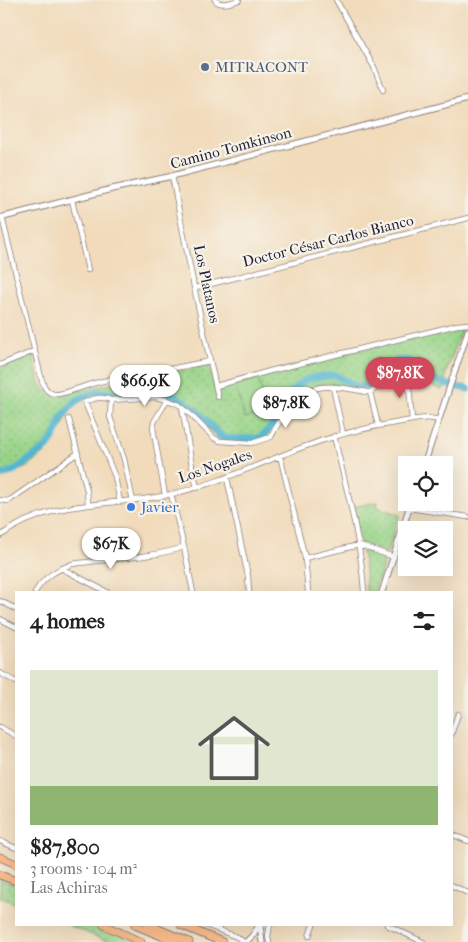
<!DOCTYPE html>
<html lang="en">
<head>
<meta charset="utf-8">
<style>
  body { margin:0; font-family:"IM FELL French Canon",serif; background:#f6f6f6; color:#222; height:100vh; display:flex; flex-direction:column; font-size:19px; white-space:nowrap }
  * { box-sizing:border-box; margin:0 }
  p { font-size:16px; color:#767676 }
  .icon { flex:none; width:28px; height:28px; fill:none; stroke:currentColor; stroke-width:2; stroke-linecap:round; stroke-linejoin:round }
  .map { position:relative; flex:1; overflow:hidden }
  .sheet { position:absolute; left:15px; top:591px; width:438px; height:335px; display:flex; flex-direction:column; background:#fff; border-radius:0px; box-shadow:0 5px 20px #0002 }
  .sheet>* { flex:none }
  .tools { position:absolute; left:398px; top:456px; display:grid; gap:10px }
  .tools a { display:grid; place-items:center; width:55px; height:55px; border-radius:0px; background:#fff; box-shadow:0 5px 20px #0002; font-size:25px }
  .price { position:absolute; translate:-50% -42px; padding:0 11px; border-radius:18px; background:#fff; color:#222; font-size:16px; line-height:32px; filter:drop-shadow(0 1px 2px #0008) }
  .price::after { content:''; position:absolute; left:50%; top:30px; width:15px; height:11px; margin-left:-8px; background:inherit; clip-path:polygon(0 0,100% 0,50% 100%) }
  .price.selected { background:#d1495b; color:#fff }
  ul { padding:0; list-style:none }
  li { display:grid; align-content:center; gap:10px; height:265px; padding:0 15px }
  li span { display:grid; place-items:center; height:155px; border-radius:0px; color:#555 }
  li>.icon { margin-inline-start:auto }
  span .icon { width:90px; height:90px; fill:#fffc; stroke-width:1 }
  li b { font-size:21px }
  h2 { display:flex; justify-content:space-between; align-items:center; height:60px; padding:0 15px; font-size:21px }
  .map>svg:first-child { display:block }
</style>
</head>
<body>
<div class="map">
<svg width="468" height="942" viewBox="0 0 468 942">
  <defs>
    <pattern id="grass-dots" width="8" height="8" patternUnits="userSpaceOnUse" patternTransform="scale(1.25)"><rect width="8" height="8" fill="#98d488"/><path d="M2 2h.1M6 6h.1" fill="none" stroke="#83b676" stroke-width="1.8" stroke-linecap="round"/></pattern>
  </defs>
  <rect width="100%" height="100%" fill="#f7f3e8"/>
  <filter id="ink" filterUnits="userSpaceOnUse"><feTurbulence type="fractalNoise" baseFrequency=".02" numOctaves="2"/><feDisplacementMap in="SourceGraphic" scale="10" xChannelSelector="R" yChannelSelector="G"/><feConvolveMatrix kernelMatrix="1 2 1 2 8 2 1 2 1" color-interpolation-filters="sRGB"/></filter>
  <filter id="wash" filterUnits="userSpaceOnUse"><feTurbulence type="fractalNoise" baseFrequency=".0096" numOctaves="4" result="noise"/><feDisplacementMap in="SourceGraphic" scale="20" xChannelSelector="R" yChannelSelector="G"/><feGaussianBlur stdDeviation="1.12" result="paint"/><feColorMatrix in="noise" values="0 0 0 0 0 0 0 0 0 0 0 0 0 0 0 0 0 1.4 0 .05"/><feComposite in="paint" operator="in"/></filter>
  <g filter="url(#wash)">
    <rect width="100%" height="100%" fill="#f1dbbb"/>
    <path fill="url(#grass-dots)" stroke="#5d7b62" d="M 461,328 L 462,328 L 446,373 L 444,388 L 441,390 L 402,371 L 371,389 L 364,389 L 329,384 L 317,385 L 304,392 L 289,406 L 272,431 L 267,437 L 251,442 L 220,440 L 206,427 L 192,411 L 173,397 L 164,395 L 119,398 L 99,394 L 81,401 L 71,409 L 59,433 L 44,454 L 27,467 L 0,479 L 0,369 L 32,356 L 34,356 L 38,378 L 42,386 L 46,391 L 60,395 L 128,380 L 209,365 L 215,390 L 278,370 L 338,355 Z
      M 378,502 L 377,507 L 400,515 L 387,553 L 360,543 L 352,507 Z
      M 364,549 L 386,557 L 374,592 L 366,592 L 365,571 L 362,552 Z
      M 0,879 L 16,886 L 16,904 L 0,897 Z
      M 68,925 L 100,925 L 137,942 L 109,942 Z"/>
    <path fill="#98d488" stroke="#5d7b62" d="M 258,379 L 268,411 L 245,418 L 235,385 Z"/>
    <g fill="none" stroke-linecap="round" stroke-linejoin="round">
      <path stroke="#52b5d1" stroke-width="7" d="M 0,475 L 12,472 L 47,447 L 54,437 L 59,427 L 61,418 L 77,400 L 96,392 L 103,392 L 124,396 L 156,393 L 165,393 L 175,396 L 185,402 L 194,409 L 223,438 L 236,439 L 259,438 L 270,428 L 278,417 L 286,399 L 297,386 L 307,379 L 318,377 L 335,375 L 358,387 L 369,386 L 377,379 L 389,365 L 396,361 L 403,360 L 410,361 L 435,380 L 456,387 L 468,389"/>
    </g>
  </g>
  <g filter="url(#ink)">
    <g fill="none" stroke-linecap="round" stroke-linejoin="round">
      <defs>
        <path id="minor" d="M 215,0 C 221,7 231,2 239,0
          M 336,0 L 374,67 L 383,90
          M 172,176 L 194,287 L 218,397
          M 72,200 L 88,270
          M 2,217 L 40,373 C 42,381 44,392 54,394 C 60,396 87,385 95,383 C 107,380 117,377 129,377 L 210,361
          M 195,288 L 468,218
          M 0,365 L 34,351
          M 216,386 L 270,371 L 457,325 L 468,324
          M 333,387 L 343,434
          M 370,392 L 378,425
          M 111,400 L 110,417 L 124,459 L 133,501
          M 182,407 L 192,466 L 197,488
          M 69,419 L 87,491 L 88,505
          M 334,436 C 346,488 361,539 364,592
          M 280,456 L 305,558 L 308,592
          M 227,478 L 248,576 L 249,592
          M 171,494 L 184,547 L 193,592
          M 165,495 L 153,428 L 154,422 L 167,400
          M 0,500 L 7,501 L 10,500 L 78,453
          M 120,502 L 115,477 L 86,405 L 85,402 C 94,398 101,396 111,400 L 156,397 L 167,400 L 178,404 L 187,411 L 214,438 L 220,441 L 252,443 L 271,437 C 280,418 300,389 323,387 C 337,385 353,390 367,392 L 370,392 L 402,373 L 408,376 L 412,420
          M 409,508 L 468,517
          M 0,536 C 51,499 104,507 163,496 C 209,487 252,467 295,450 C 329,437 365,427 401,422 C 413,420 427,416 438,420
          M 305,558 L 359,545 L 394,557
          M 61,568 L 107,592
          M 35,592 C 45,576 55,571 72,564 C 109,558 148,559 184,547
          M 0,601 L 16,609
          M 0,619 L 16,627
          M 0,673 L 16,682
          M 0,727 L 16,736
          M 451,735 L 458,714
          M 451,834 L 468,841
          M 0,841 L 16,848
          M 451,885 L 468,893
          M 206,925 L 237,937 L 244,942
          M 387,925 L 423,942
          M 309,936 L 313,925
          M 269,942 L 268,936 L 270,925"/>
        <path id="tertiary" d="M 0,218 L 112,189 L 168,177 L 468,99
          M 424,465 L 468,331
          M 382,592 L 411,502
          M 260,925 L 262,942
          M 246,942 L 253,935 L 259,925"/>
        <path id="trunk" d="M 0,857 L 16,864
          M 0,875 L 16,881
          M 104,925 L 141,942
          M 135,925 L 176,942
          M 149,925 L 189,942
          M 181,925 L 222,942"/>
      </defs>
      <use href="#minor" stroke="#8a7e7b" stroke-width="6"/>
      <use href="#tertiary" stroke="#8a7e7b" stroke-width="7"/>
      <use href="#trunk" stroke="#8a7e7b" stroke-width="9"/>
      <use href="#minor" stroke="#fff" stroke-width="4.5"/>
      <use href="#tertiary" stroke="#fff" stroke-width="5"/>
      <use href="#trunk" stroke="#fabc8b" stroke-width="7"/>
    </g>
  </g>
  <circle fill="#5c6f8a" stroke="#f7f3e8" stroke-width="2" cx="205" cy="67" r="5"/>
  <circle fill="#3f7fe0" stroke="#f7f3e8" stroke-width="2" cx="131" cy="507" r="5"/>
  <g text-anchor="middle" stroke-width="4.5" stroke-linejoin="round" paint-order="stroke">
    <g font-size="15" fill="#4e5e75" stroke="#f7f3e8" text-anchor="start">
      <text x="215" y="72">MITRACONT</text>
    </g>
    <g font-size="15" fill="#22223b" stroke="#f7f3e8">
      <text transform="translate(231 148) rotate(-15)" y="5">Camino Tomkinson</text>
      <text transform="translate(328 241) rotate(-14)" y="5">Doctor César Carlos Bianco</text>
      <text transform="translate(207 284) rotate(78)" y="5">Los Platanos</text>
      <text transform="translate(215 466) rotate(-19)" y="5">Los Nogales</text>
    </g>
    <g font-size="15" fill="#366cbe" stroke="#f7f3e8" text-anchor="start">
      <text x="141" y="512">Javier</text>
    </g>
  </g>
</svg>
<div class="tools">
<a><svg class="icon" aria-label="locate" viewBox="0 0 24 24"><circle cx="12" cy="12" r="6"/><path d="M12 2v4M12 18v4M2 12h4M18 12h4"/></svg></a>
<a><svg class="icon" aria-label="layers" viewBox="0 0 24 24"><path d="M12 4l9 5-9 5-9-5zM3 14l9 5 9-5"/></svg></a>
</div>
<b class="price selected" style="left:400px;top:399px">$87.8K</b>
<b class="price" style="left:145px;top:407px">$66.9K</b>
<b class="price" style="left:286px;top:429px">$87.8K</b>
<b class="price" style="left:111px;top:570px">$67K</b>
<section class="sheet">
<h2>4 homes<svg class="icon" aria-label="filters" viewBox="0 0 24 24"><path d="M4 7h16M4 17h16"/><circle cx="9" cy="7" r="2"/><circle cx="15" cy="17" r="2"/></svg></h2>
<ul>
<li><span style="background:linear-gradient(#dfe7d0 75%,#8fb573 0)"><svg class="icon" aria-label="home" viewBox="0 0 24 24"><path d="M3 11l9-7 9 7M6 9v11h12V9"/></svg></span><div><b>$87,800</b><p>3 rooms · 104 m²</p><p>Las Achiras</p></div></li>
</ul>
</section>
</div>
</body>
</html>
